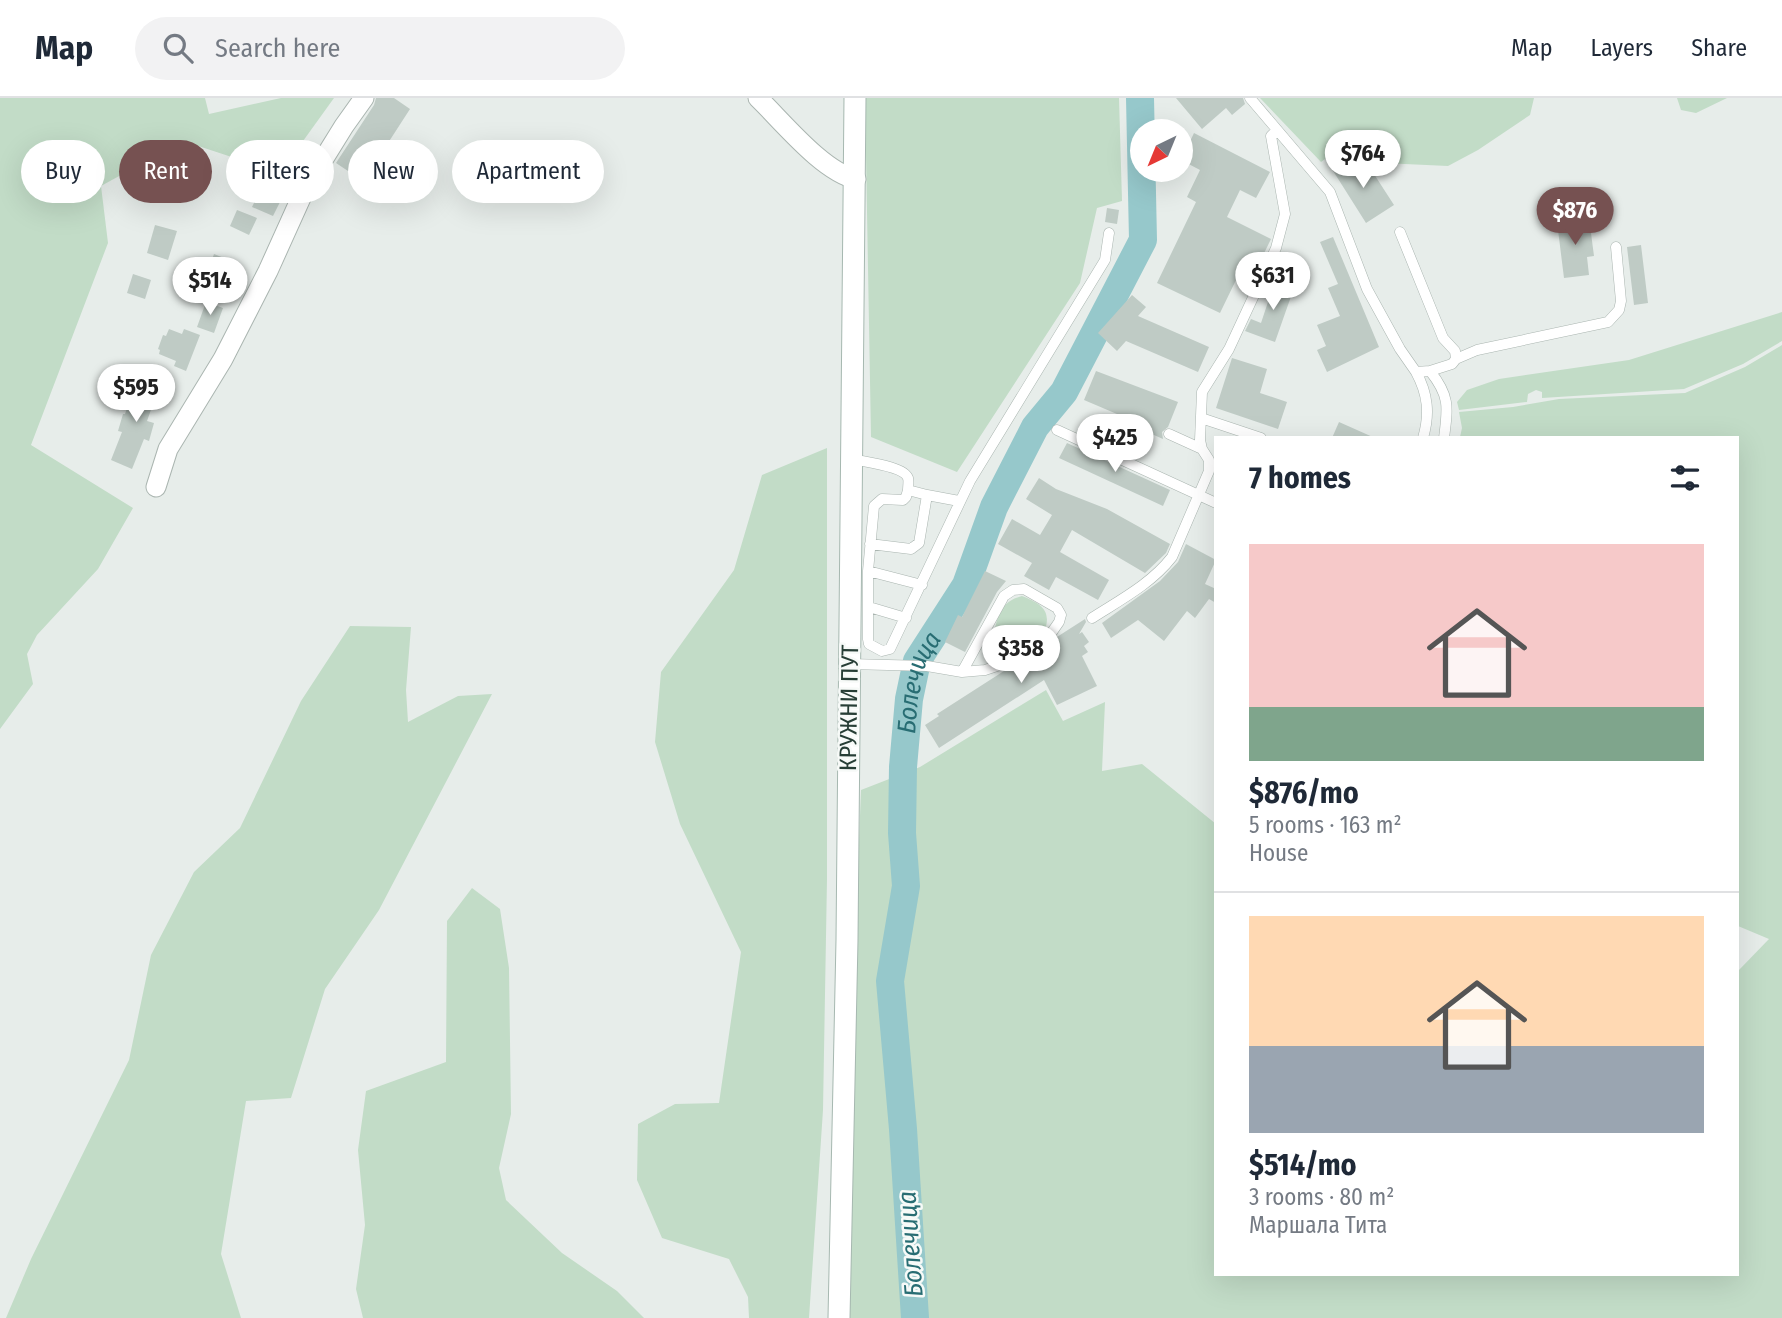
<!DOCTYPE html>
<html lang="en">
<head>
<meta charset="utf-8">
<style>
  body { margin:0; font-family:"Fira Sans Condensed",sans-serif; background:#f2f2f3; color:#1f2937; height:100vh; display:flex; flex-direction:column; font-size:26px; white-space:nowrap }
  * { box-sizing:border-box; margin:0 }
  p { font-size:23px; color:#747a83 }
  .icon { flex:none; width:38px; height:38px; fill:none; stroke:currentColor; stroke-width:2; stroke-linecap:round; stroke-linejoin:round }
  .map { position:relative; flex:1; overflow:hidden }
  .drawer { position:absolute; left:1214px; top:338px; width:525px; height:840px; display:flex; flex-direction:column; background:#fff; border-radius:0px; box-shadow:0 7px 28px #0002 }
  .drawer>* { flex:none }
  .banner { position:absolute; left:21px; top:42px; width:665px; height:63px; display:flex; gap:14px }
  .needle { width:46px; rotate:223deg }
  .buttons { position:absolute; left:1130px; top:21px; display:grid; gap:14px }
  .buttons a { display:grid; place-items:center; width:63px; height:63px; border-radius:50%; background:#fff; box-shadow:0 7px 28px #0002; font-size:35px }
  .price { position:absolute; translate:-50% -60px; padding:0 16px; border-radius:24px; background:#fff; color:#222; font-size:23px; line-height:46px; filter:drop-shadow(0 2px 4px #0008) }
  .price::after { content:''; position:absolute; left:50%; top:42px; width:21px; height:16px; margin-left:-10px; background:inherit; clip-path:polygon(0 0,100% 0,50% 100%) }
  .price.on { background:#765151; color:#fff }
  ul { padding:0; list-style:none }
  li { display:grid; align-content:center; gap:14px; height:371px; padding:0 35px }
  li+li { border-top:2px solid #e0e1e3 }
  li span { display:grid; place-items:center; height:217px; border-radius:0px; color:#555 }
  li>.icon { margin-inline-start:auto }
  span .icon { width:126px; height:126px; fill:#fffc; stroke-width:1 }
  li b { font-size:30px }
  h2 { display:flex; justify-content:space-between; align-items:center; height:84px; padding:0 35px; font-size:30px }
  .tag { padding:0 24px; border-radius:32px; background:#fff; box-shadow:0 7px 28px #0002; font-size:24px; line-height:63px }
  .tag.on { background:#765151; color:#fff }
  header { display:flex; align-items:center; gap:42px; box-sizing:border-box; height:98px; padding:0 35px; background:#fff; border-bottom:2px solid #e0e1e3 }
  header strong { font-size:33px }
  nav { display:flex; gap:38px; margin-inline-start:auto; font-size:24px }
  .search { width:490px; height:63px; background:#f2f2f3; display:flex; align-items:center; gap:18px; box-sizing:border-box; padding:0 24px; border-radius:38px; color:#747a83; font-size:26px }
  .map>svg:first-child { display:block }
</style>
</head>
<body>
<header>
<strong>Map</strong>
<div class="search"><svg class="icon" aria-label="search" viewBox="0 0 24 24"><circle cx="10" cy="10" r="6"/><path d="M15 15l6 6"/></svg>Search here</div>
<nav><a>Map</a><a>Layers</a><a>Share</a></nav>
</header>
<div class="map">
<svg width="1782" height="1220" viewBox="0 0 1782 1220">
  <rect width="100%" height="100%" fill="#e7edea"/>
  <path fill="#c2dcc7" d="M 0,0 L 205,0 L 209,16 L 281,0 L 334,0 L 280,75 L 183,43 L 101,88 L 108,145 L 31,347 L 133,410 L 98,471 L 37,537 L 27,556 L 33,586 L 0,631 Z
    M 865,0 L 1119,0 L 1122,103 L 1097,110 L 1080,185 L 957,374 L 871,339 Z
    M 1260,0 L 1534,0 L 1530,17 L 1478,52 L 1448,68 L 1383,65 L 1341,49 L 1321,64 Z
    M 1677,0 L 1727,0 L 1696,15 L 1681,12 Z
    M 1782,214 L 1782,243 L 1743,266 L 1684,291 L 1542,300 L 1542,294 L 1536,292 L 1528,296 L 1527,304 L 1459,312 L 1457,304 L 1467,292 L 1499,281 L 1629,262 Z
    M 1782,247 L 1782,1220 L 848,1220 L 850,976 L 861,692 L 920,669 L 1046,592 L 1063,623 L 1105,604 L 1102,673 L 1142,666 L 1216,726 L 1216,1176 L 1738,1176 L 1738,873 L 1769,841 L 1738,828 L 1738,340 L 1460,339 L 1462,330 L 1459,314 L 1513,309 L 1559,301 L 1685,295 L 1745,269 Z
    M 827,350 L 827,781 L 823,1012 L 809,1220 L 749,1220 L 748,1199 L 729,1161 L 662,1140 L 637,1082 L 638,1026 L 675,1006 L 719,1005 L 741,854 L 680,726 L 655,644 L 661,574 L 734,472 L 762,377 Z
    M 1022,498 C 1039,505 1052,511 1045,532 L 1016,551 L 998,553 L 992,542 C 998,520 998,504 1022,498 Z
    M 350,528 L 411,529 L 406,592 L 408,624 L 458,598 L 492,596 L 379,812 L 325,891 L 291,1000 L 246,1003 L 221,1156 L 241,1220 L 6,1220 L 31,1161 L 129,962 L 151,857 L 194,774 L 240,730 L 301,603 Z
    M 472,790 L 500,811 L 509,870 L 511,1016 L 499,1070 L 506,1102 L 562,1155 L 617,1193 L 644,1220 L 363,1220 L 356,1191 L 365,1127 L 358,1052 L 366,993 L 446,964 L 447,823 Z"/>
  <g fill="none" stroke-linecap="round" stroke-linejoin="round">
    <path stroke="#96c8cb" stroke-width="28" id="s1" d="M 915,1220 L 903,1031 L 890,883 L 906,788 L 902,735 L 903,669 L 909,601 L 917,563 L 966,487 L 994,409 L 1035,329 L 1064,294 L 1143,142 L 1140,0"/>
  </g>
  <path fill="#bfcbc5" d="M 376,0 L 394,0 L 410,11 L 388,45 L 406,57 L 397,70 L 377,56 L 360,81 L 336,65 L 374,7 Z
    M 1176,0 L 1243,0 L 1245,6 L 1232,17 L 1226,10 L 1202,31 Z
    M 1194,35 L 1270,74 L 1256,100 L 1240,92 L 1227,119 L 1271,141 L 1248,188 L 1236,182 L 1220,215 L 1157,185 L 1196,104 L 1187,99 L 1200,72 L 1181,62 Z
    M 302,48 L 313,54 L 287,101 L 283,98 L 273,118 L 252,109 L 264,84 L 279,91 Z
    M 1339,62 L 1356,68 L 1363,78 L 1372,73 L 1394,107 L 1366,125 L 1330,68 Z
    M 1107,110 L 1119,112 L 1117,126 L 1105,124 Z
    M 237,112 L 257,120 L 249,137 L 230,128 Z
    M 1589,120 L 1594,158 L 1587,159 L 1589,177 L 1564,180 L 1557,124 Z
    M 155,127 L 177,133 L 168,162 L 147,155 Z
    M 1333,139 L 1379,249 L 1327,274 L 1317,252 L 1326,248 L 1317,227 L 1340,218 L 1328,190 L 1338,186 L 1320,144 Z
    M 1641,147 L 1648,205 L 1634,207 L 1627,149 Z
    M 214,156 L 234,164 L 227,184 L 207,176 Z
    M 133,176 L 151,182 L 145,201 L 127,195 Z
    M 1276,180 L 1295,187 L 1275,244 L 1245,233 L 1251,221 L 1261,225 Z
    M 1132,197 L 1146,209 L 1138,218 L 1209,249 L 1198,274 L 1126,243 L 1117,253 L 1098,235 Z
    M 206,204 L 223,210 L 214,235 L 197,229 Z
    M 169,231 L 182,236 L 184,231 L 200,237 L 186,273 L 174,268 L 176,263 L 159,256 L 160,252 L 158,251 L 163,237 L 166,238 Z
    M 1232,260 L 1267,271 L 1260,295 L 1287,304 L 1278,331 L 1216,310 Z
    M 1096,273 L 1178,304 L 1168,329 L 1162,334 L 1163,341 L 1129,326 L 1131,322 L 1084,302 Z
    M 137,281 L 159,289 L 147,323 L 154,325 L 149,343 L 144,341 L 132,371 L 111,362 L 122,334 L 118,333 L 123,316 L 125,316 Z
    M 1339,324 L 1375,340 L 1332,340 Z
    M 1067,345 L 1170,392 L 1163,408 L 1059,360 Z
    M 1039,380 L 1056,391 L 1107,411 L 1170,446 L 1166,455 L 1145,475 L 1072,432 L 1060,454 L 1109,482 L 1098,502 L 1056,479 L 1049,492 L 1024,478 L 1032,465 L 998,446 L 1012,421 L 1040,437 L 1052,417 L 1026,401 Z
    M 1186,446 L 1216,462 L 1205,486 L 1216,491 L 1216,505 L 1209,501 L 1195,520 L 1187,513 L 1164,543 L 1138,522 L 1111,540 L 1102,525 L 1160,483 L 1178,464 Z
    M 985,473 L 1006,483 L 997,494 L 965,554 L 945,544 L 958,517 L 962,519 Z
    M 1085,521 L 1086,524 L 1079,536 L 1082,534 L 1089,544 L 1084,548 L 1088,554 L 1082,558 L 1097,588 L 1057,607 L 1044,582 L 939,650 L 925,627 L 939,618 L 937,616 Z"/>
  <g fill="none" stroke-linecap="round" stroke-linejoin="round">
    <defs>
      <path id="lane" d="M 1250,0 L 1330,94 L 1367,191 L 1400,251 L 1416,274 L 1430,273 C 1450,298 1448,309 1444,340
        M 1400,134 L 1443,240 L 1455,253 L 1456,261 L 1452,266 L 1430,273
        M 1456,261 L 1477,252 L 1608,224 L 1619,212 L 1621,203 L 1616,149
        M 1416,274 C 1428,296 1430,316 1423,340
        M 1201,320 L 1261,340
        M 1057,332 L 1216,405
        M 1169,336 L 1202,351
        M 852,361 C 864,364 904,368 908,380 C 909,383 908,389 908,392 L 927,397
        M 908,392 L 906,399 L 903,402 L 882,401 L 874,408 L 868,473 L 868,541 L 869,546 L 882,553 L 890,551 L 970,383 L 1105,162 L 1109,135
        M 870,446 L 911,451 L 919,445 L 927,397 L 959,403
        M 868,473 L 922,487
        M 869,509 L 906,520
        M 1092,520 C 1120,502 1151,486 1172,459 L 1209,373 L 1209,362 L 1202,351 L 1200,342 L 1202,294 L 1229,251 L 1276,150 L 1285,116 L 1271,38 L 1277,32
        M 849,566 L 927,568 L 962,574 L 985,572 L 1000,567 L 1052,534 L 1059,524 L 1061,517 L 1057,510 L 1024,491 L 1013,492 L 1004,498 L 962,574"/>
      <path id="street" d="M 758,0 C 783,24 823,74 856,81
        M 156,389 L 168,351 L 223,261 L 268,173 L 305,91 L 344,28 L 364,0"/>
      <path id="secondary" d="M 839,1220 L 847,842 L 855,0"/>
    </defs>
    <use href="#lane" stroke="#aab5b0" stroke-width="11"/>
    <use href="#street" stroke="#aab5b0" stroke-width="21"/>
    <use href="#secondary" stroke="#a6b8b0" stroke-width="23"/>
    <use href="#lane" stroke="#fff" stroke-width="10"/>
    <use href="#street" stroke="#fff" stroke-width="19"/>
    <use href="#secondary" stroke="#fff" stroke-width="21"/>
  </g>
  <g text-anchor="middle" stroke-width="5" stroke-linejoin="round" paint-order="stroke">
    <g font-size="24" fill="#273e36" stroke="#f7faf8">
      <text transform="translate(849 610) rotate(-89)" y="8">КРУЖНИ ПУТ</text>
    </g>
    <g font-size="26" font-style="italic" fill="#286d73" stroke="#f7faf8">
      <text dy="9" stroke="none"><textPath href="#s1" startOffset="640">Болечица</textPath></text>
      <text transform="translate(910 1146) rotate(-94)" y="9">Болечица</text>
    </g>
  </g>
</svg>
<div class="buttons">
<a><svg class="needle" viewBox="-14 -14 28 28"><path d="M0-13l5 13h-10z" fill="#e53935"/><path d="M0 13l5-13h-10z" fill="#747a83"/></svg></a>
</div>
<b class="price" style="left:1363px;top:92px">$764</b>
<b class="price on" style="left:1575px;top:149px">$876</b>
<b class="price" style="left:1273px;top:214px">$631</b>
<b class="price" style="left:210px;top:219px">$514</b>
<b class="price" style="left:136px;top:326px">$595</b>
<b class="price" style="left:1115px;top:376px">$425</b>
<b class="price" style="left:1021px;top:587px">$358</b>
<div class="banner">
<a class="tag">Buy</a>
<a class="tag on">Rent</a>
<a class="tag">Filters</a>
<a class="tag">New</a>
<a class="tag">Apartment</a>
</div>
<section class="drawer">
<h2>7 homes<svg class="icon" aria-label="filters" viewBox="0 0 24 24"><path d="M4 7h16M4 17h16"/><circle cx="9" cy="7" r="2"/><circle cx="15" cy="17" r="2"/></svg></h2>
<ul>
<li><span style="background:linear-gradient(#f6c9c9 75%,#7fa58c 0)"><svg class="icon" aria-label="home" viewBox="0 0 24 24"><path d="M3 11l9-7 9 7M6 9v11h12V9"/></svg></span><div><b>$876/mo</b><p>5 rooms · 163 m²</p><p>House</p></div></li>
<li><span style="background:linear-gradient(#ffd9b3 60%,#9aa5b1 0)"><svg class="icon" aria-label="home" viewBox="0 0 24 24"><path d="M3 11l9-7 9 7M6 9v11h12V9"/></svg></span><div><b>$514/mo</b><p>3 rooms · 80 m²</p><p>Маршала Тита</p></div></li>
</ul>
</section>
</div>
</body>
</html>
